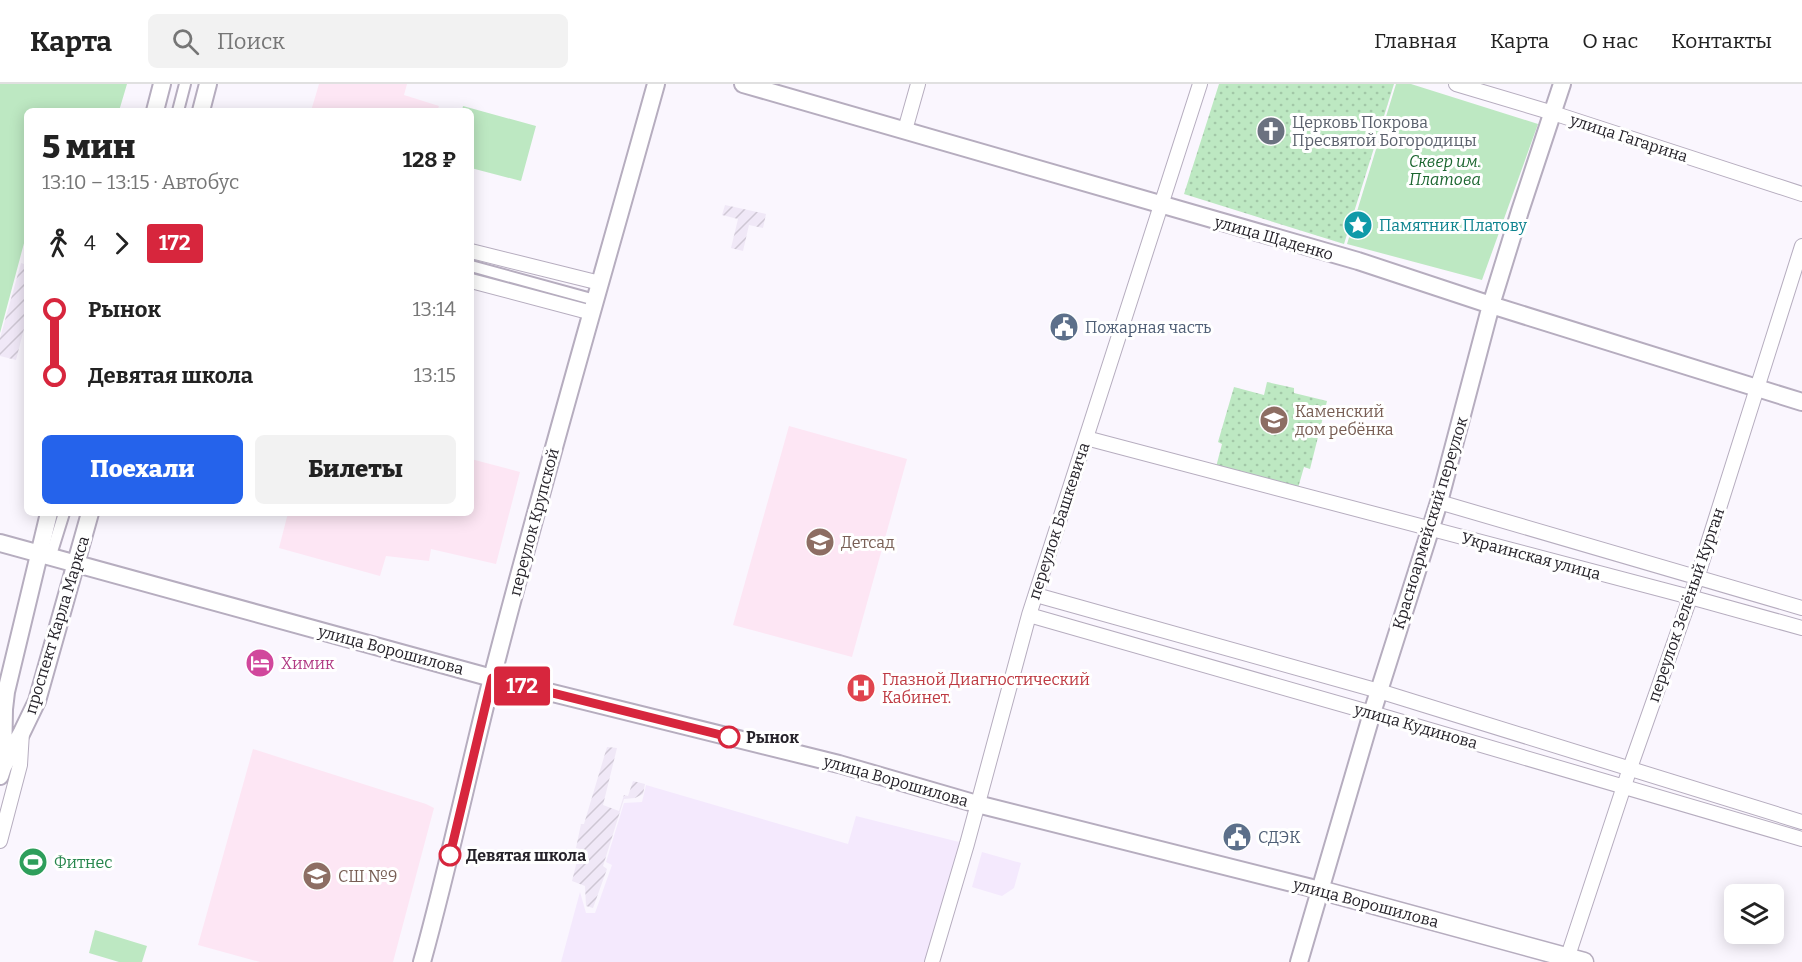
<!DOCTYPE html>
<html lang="ru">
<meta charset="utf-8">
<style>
body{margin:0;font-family:Bitter,serif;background:#f2f2f2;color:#222;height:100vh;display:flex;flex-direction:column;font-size:22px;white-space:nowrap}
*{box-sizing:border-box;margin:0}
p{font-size:20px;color:#767676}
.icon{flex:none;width:33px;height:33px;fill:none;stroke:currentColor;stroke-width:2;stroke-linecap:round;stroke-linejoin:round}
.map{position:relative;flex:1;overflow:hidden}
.panel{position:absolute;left:24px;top:24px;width:450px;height:408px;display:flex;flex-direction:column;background:#fff;border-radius:9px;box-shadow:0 3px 15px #0003}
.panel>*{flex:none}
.badge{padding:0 12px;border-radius:4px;font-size:21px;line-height:39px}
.controls{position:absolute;left:1724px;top:800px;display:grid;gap:12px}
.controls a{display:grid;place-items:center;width:60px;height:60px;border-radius:9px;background:#fff;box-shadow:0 3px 15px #0003;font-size:30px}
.map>.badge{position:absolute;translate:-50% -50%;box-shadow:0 0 0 3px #fff}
.legs{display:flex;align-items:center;gap:9px;height:66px;padding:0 18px;font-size:20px}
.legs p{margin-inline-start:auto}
.head{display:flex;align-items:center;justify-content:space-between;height:102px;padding:0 18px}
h1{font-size:33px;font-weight:800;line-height:45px}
.primary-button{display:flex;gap:12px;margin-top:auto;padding:12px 18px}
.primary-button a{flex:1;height:69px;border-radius:9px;background:#2563eb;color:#fff;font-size:24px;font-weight:800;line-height:69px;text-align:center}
.primary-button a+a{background:#f2f2f2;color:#222}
ul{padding:0 18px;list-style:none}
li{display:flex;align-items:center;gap:21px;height:66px;font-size:22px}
li i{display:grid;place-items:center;width:9px;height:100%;margin:0 8px;background:currentColor}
li i::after{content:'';width:15px;height:15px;margin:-8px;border:4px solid;border-radius:50%;background:#fff}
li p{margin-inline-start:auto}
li:first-child i{background:linear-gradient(#0000 50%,currentColor 0)}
li:last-child i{background:linear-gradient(currentColor 50%,#0000 0)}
header{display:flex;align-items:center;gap:36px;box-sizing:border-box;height:84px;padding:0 30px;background:#fff;border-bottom:2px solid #e0e0e0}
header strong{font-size:28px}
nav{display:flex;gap:33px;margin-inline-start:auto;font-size:21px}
.search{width:420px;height:54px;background:#f2f2f2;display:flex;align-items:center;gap:15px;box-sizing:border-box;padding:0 21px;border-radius:9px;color:#767676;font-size:22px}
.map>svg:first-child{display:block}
</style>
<header>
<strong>Карта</strong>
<div class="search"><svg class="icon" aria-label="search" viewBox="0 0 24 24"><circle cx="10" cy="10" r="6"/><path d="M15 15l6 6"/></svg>Поиск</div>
<nav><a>Главная</a><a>Карта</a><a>О нас</a><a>Контакты</a></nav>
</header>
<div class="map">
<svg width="1802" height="878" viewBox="0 0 1802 878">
<defs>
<pattern id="industrial-furrows" width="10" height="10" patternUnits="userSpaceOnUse" patternTransform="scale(1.5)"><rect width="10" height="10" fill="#f0e8f7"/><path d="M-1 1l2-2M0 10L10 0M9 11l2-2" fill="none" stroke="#cec7d4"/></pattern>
<pattern id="grass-dots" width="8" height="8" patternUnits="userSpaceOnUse" patternTransform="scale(1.5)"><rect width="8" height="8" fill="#bde8c2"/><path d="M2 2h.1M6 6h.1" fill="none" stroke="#a2c7a7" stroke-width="1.8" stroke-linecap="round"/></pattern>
</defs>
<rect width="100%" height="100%" fill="#faf6fe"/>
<path fill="#f4e9fd" d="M646 701 848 760 856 732 967 760 932 878H561L580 808 586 829H595L612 781 606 778 624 719 642 718Z
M982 768 1021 779 1014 804 1002 812 972 803Z"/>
<path fill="url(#industrial-furrows)" d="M725 121 766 130 763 144 749 141 743 167 731 164 738 135 722 131Z
M21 179 27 181V233L16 276 0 272V254Z
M607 663 617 664 603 721 619 727 624 711 628 712 633 697 645 700 643 710 635 714 624 715 603 782 607 785 593 824 586 822 585 802 572 797 580 765 576 764 581 740H584Z"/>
<path fill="#fde6f4" d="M319 0H407L404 11 439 22 437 27H311Z
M789 342 907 375 852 573 733 541Z
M471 375 520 388 496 480 431 465 429 477 386 472 380 492 279 464 288 429H471Z
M253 665 426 720 434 724 393 878H260L198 861Z"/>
<path fill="url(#grass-dots)" d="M1219 0H1394L1344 160 1184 110Z
M1267 298 1294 304V309L1327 317 1310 385 1304 383 1298 404 1216 383 1222 360 1218 358 1234 303 1264 311Z"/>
<path fill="#bde8c2" d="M0 0H127L119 27H27V148L0 249Z
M1396 0H1411L1538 40 1482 196 1347 160Z
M463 22 536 42 521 97 471 84V27H462Z
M95 846 147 862 142 878H119L89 869Z"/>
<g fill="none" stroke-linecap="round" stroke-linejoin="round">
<g stroke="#b6adbf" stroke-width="14">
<path id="pedestrian" d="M178 27 185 0
M471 182 595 216
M50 474 64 429"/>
</g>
<g stroke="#b6adbf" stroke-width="16">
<path id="minor" d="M1456 0 1553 29 1802 110
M905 46 918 0
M471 167 600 199
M471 197 592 229
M1086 354 1690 513 1802 544
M1439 418 1802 524
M1036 511 1379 607 1802 738
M1029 531 1372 629 1802 755
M0 757 20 681 22 648
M932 878 967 760 1029 531 1200 0
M1566 878 1630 684 1697 494 1802 162"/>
</g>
<g stroke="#b6adbf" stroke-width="20">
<path id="tertiary" d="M743 0 1358 177 1491 221 1802 318
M155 27 162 0
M201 27 208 0
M0 459 492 594 839 680 977 720 1320 806
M3 679 4 625 6 608 49 429
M0 692 3 683 22 648 37 617 90 429
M422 878C448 784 468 689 492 594 543 395 601 198 656 0
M1299 878 1372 629 1439 418 1491 221 1520 127 1562 0"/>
</g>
<g stroke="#b6adbf" stroke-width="21">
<path id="secondary" d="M1320 806 1584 878"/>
</g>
<use href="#pedestrian" stroke="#fff" stroke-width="10"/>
<use href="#minor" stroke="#fff" stroke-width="14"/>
<use href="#tertiary" stroke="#fff" stroke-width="16"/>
<use href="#secondary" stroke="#fff" stroke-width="18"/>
</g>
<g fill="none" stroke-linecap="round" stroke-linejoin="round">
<g stroke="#fff" stroke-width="14">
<path id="line-1" d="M450 771 492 594 729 653"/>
</g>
<use href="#line-1" stroke="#d7263d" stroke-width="9"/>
</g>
<defs>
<g id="church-disc" transform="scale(1.5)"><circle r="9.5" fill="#6b7280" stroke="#fff"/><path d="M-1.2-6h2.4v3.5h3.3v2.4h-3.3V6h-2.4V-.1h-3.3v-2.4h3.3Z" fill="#fff"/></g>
<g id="sight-disc" transform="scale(1.5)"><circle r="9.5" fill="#0f9aa8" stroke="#fff"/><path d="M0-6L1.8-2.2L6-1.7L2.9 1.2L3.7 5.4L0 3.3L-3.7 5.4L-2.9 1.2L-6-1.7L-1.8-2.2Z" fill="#fff"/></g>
<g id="civic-disc" transform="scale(1.5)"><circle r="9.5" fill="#5c6f8a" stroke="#fff"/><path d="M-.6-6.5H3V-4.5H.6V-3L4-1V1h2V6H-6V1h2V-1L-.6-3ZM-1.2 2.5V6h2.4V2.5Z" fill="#fff"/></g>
<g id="school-disc" transform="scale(1.5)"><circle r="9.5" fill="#8d6e63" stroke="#fff"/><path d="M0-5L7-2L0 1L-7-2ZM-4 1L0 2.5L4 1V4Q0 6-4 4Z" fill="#fff"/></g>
<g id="hotel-disc" transform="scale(1.5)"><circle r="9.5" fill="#d1479c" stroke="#fff"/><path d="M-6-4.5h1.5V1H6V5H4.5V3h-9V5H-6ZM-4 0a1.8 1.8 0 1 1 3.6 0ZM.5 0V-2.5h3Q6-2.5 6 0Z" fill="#fff"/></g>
<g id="hospital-disc" transform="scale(1.5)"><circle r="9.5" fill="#e0444e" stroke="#fff"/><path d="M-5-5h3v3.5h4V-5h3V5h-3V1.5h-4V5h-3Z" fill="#fff"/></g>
<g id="stadium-disc" transform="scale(1.5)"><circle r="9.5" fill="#2e9e5b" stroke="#fff"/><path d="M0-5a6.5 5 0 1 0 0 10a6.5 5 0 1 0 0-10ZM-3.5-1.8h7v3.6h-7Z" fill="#fff"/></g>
</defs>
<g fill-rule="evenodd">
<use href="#church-disc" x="1271" y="47"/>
<use href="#sight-disc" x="1358" y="141"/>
<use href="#civic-disc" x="1064" y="243"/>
<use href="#school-disc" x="1274" y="336"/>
<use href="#school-disc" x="820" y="458"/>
<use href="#hotel-disc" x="260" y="579"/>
<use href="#hospital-disc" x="861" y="604"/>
<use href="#civic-disc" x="1237" y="753"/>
<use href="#stadium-disc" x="33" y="778"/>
<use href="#school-disc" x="317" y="792"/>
</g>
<g fill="#fff" stroke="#d7263d" stroke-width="3">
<circle cx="729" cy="653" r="10"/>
<circle cx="450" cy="771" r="10"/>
</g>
<g text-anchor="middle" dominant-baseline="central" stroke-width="6" stroke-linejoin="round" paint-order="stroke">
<g font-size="16" fill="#5b616d" stroke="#fff" text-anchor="start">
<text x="1292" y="38">Церковь Покрова<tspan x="1292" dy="18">Пресвятой Богородицы</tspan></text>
</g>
<g font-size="16" fill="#26232a" stroke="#fff">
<text transform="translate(1629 54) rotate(18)">улица Гагарина</text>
<text transform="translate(1274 154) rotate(16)">улица Щаденко</text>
<text transform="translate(1059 437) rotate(-72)">переулок Башкевича</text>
<text transform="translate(534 438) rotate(-75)">переулок Крупской</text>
<text transform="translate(1430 439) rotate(-73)">Красноармейский переулок</text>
<text transform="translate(1531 472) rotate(15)">Украинская улица</text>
<text transform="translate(1686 521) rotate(-71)">переулок Зелёный Курган</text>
<text transform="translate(57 541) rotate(-73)">проспект Карла Маркса</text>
<text transform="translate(391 566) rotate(15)">улица Ворошилова</text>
<text transform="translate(1416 642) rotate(16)">улица Кудинова</text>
<text transform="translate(896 697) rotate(16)">улица Ворошилова</text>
<text transform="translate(1366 819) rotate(15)">улица Ворошилова</text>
</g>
<g font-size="16" font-style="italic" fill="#1b662f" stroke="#fff">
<text x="1445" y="77">Сквер им.<tspan x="1445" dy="18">Платова</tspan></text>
</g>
<g font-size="16" fill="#0d838f" stroke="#fff" text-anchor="start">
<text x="1379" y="141">Памятник Платову</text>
</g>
<g font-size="16" fill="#4e5e75" stroke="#fff" text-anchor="start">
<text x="1085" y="243">Пожарная часть</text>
<text x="1258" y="753">СДЭК</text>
</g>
<g font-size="16" fill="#785e54" stroke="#fff" text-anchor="start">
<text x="1295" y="327">Каменский<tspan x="1295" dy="18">дом ребёнка</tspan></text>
<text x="841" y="458">Детсад</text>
<text x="338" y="792">СШ №9</text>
</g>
<g font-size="16" fill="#b23c85" stroke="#fff" text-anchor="start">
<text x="281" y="579">Химик</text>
</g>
<g font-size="16" fill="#be3a42" stroke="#fff" text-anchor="start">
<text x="882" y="595">Глазной Диагностический<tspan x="882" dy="18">Кабинет.</tspan></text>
</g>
<g font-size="16" font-weight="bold" fill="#26232a" stroke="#fff" text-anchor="start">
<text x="746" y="653">Рынок</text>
<text x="466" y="771">Девятая школа</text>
</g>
<g font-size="16" fill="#27864d" stroke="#fff" text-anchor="start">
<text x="54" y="778">Фитнес</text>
</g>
</g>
</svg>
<div class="controls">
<a><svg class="icon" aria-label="layers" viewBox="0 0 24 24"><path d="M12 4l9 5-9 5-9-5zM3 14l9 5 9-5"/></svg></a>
</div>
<b class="badge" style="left:522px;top:602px;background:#d7263d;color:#fff">172</b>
<section class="panel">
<div class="head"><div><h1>5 мин</h1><p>13:10 – 13:15 · Автобус</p></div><b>128 ₽</b></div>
<div class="legs"><svg class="icon" aria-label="walk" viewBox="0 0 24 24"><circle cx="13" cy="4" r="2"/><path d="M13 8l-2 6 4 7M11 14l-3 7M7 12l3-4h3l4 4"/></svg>4<svg class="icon" aria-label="forward" viewBox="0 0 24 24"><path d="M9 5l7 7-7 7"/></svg><b class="badge" style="background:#d7263d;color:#fff">172</b></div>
<ul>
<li><i style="color:#d7263d"></i><b>Рынок</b><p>13:14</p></li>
<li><i style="color:#d7263d"></i><b>Девятая школа</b><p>13:15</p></li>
</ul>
<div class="primary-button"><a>Поехали</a><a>Билеты</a></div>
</section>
</div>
